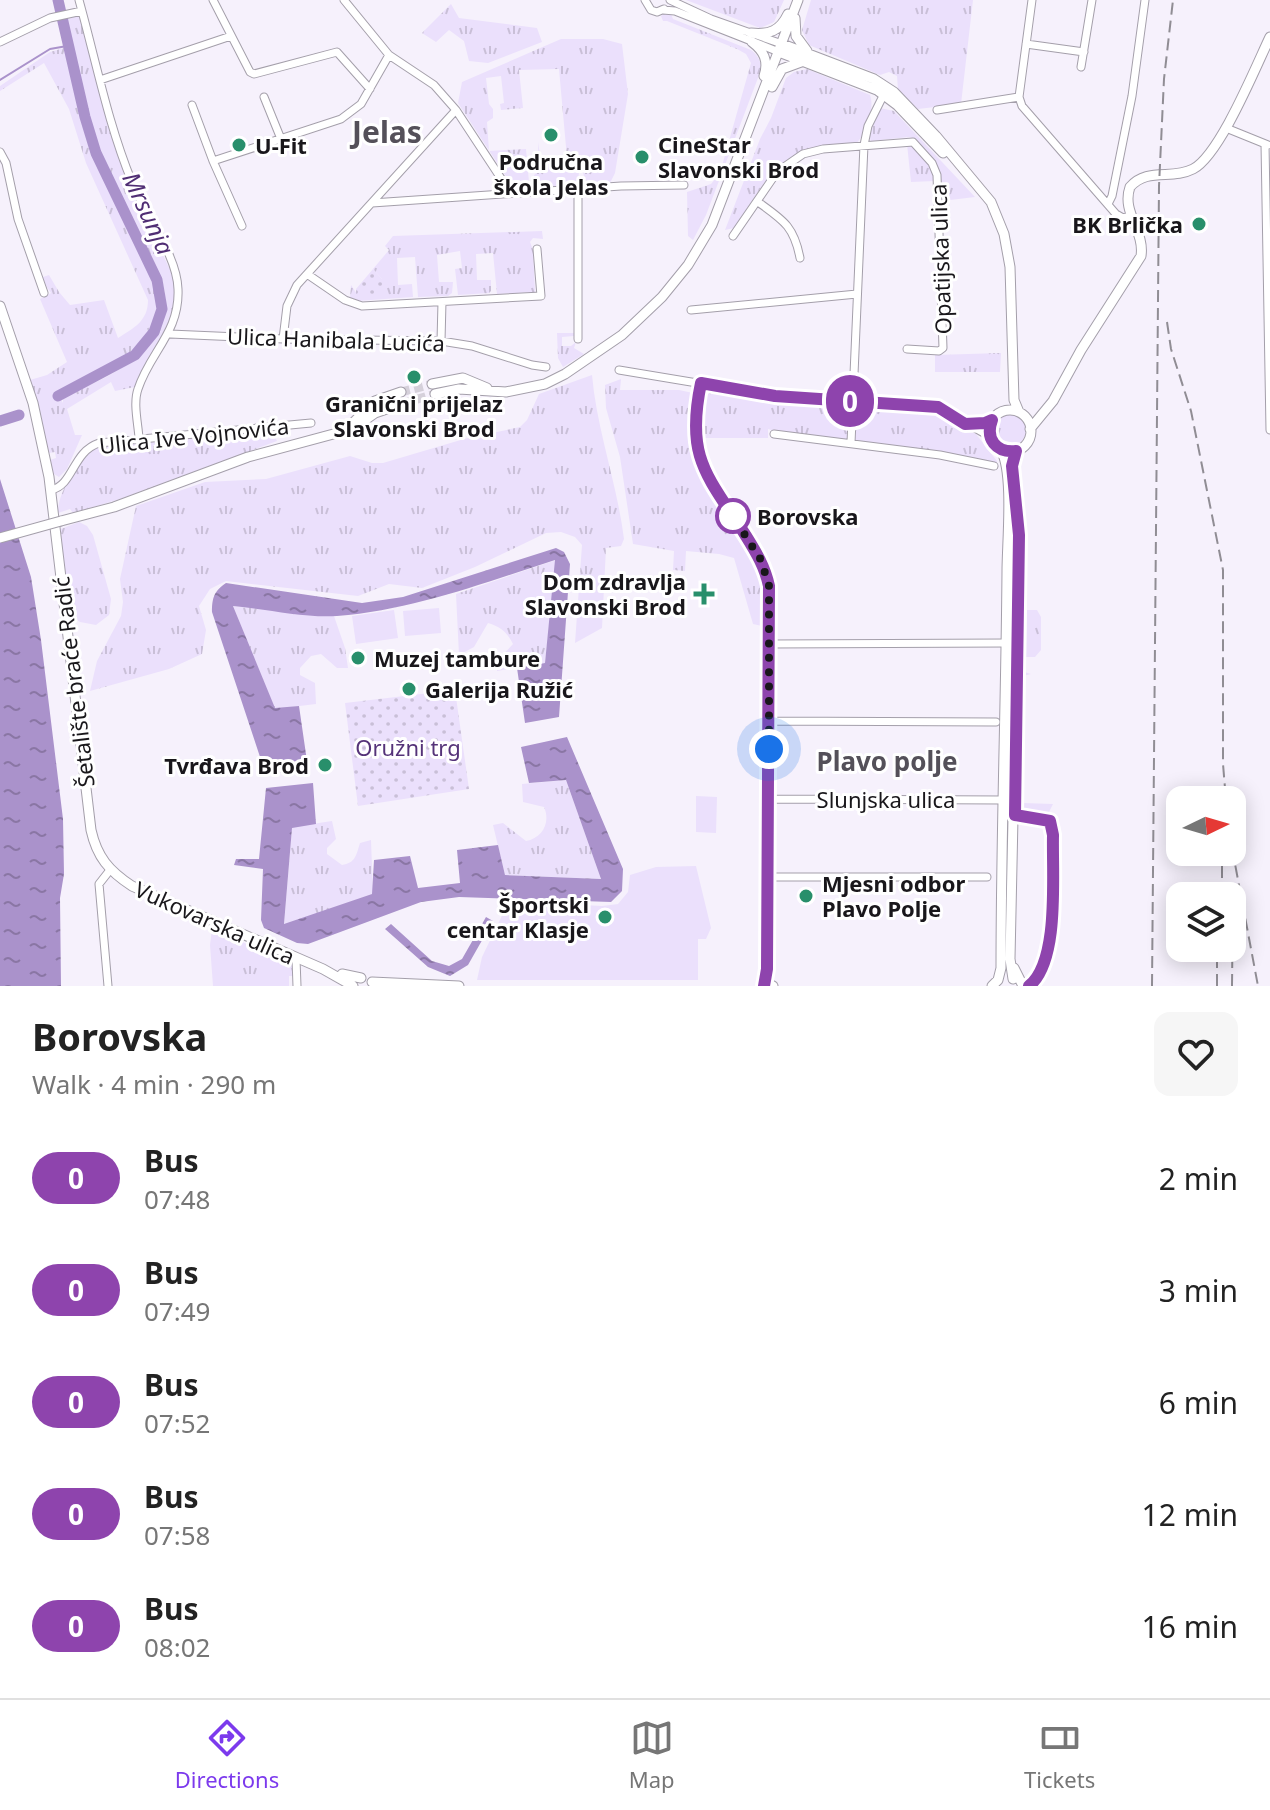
<!DOCTYPE html>
<meta charset="utf-8">
<style>
body{margin:0;font-family:"Noto Sans",sans-serif;background:#f6f6f6;color:#222;height:100vh;display:flex;flex-direction:column;font-size:30px;white-space:nowrap}
*{box-sizing:border-box;margin:0}
p{font-size:26px;color:#767676}
.icon{flex:none;width:44px;height:44px;fill:none;stroke:currentColor;stroke-width:2;stroke-linecap:round;stroke-linejoin:round}
.map{position:relative;height:986px;overflow:hidden}
.side{display:flex;flex-direction:column;background:#fff;flex:1}
.side>*{flex:none}
.badge{padding:0 16px;border-radius:26px;font-size:28px;line-height:52px}
.needle{width:52px;rotate:85deg}
.controls{position:absolute;left:1166px;top:786px;display:grid;gap:16px}
.controls a{display:grid;place-items:center;width:80px;height:80px;border-radius:16px;background:#fff;box-shadow:0 4px 20px #0003;font-size:40px}
.you{position:absolute;width:40px;height:40px;margin:-20px;border:6px solid #fff;border-radius:50%;background:#1a73e8;box-shadow:0 0 0 12px #1a73e833}
.map>.badge{position:absolute;translate:-50% -50%;box-shadow:0 0 0 4px #fff}
.round{display:grid;place-items:center;flex:none;width:84px;height:84px;border-radius:16px;background:#f6f6f6}
.head{display:flex;align-items:center;justify-content:space-between;height:136px;padding:0 32px}
h1{font-size:38px;font-weight:700;line-height:60px}
ul{padding:0;list-style:none}
li{display:flex;align-items:center;gap:24px;height:112px;padding:0 32px}
li div{flex:1}
li b{display:block;font-size:30px}
li em{font-style:normal}
li .badge{min-width:88px;font-weight:700;text-align:center}
.tabs{display:flex;justify-content:space-around;align-items:center;height:112px;border-top:2px solid #e0e0e0;background:#fff;font-size:22px;color:#767676}
.tabs a{display:grid;justify-items:center;gap:4px}
.tabs .on{color:#7c3aed}
.map>svg:first-child{display:block}
</style>
<div class="map">
<svg width="1270" height="986" viewBox="0 0 1270 986">
<defs>
<pattern id="grass-tufts" width="24" height="20" patternUnits="userSpaceOnUse" patternTransform="scale(2)"><rect width="24" height="20" fill="#ebe0fc"/><path d="M3 7l-1-3M5 7V3M7 7l1-3M15 17l-1-3M17 17v-4M19 17l1-3" fill="none" stroke="#c9bfd7"/></pattern>
<pattern id="park-dots" width="8" height="8" patternUnits="userSpaceOnUse" patternTransform="scale(2)"><rect width="8" height="8" fill="#ebe0fc"/><path d="M2 2h.1M6 6h.1" fill="none" stroke="#c9bfd7" stroke-width="1.8" stroke-linecap="round"/></pattern>
<pattern id="water-ripples" width="26" height="14" patternUnits="userSpaceOnUse" patternTransform="scale(2)"><rect width="26" height="14" fill="#aa92cb"/><path d="M2 4q2-2 4 0t4 0M15 11q2-2 4 0t4 0" fill="none" stroke="#8a76a4"/></pattern>
</defs>
<rect width="100%" height="100%" fill="#f6f1fc"/>
<path fill="url(#grass-tufts)" d="M686 0H784L774 22 760 28Z
M811 0H973L961 104 918 109 898 90 897 76 889 72 880 75 809 45 802 30Z
M451 4 459 18 537 28 542 42 488 63 469 61 464 41 449 30 436 42 422 33Z
M666 13 671 14 673 19 751 50C758 55 761 61 761 70L706 215 693 240 688 236 687 192 711 184 720 173 751 63 746 54 737 49 667 21H663L661 16Z
M76 15 81 19 137 198 176 283 173 317 135 387 115 391 111 382 67 409 75 435H82L67 469 59 477 54 474 50 460 56 458 55 452 49 453 30 380 47 375 67 362 40 299 51 293 40 278 49 275 59 292 70 305 104 300 118 338C134 328 148 321 148 300L86 163 69 109 44 63 0 91V86L50 52 64 48 87 138 99 170 150 275 158 303 153 325 140 345 112 364 57 392 63 403V399C97 380 143 365 160 328 167 314 167 296 162 281 145 237 118 197 101 154 84 110 76 63 65 18Z
M561 39H603L622 44 628 94 615 173 609 185H586L583 172H579L578 181 572 186H536L534 175 539 171 538 142 541 161 567 158 559 69 519 70 523 108 501 110 500 104 504 103 501 76 486 78 489 104 493 109V118L487 122 489 151 526 149 529 182 509 181 458 103 462 82Z
M807 69 870 95C875 109 867 132 856 144 780 144 773 170 734 228L725 230 760 139 771 118 786 78 794 72Z
M880 108 894 111 975 197 942 201 937 166 916 139 909 137 871 141 869 136Z
M907 144C922 151 931 166 935 181L911 182Z
M542 231 543 239 533 238 530 242 533 250 535 292 497 294 493 253 476 254 477 280H491V291L489 293 458 295 455 269 462 268 460 251 437 255 439 282H453L452 293 448 296 418 297 415 257 397 258 398 285 412 284 413 297 357 301 350 298 351 285 357 294 382 279 373 269 389 250 385 246 393 236Z
M557 333H575L574 336 562 337V346H571L576 342 574 348 584 354 563 367 558 358Z
M1001 353 1000 372H935V355Z
M592 375C597 431 617 483 624 539L621 546 606 548 602 628 575 643 582 545 575 537 561 532 546 533 475 567 422 588 389 584 358 596 226 581 210 589 199 606 206 630 202 654 169 669 90 691 97 661 121 616 123 602 120 579 136 506 205 482 266 479 350 456 372 463H383L464 439 520 427 527 420 539 394Z
M621 379 620 390H679L693 393 690 423 695 462 734 534 753 557 763 579 762 626 753 624 734 558 719 554 686 551 685 571 673 570 674 551 633 544 620 457 606 408 605 385Z
M708 390 794 400 933 410 976 434 997 461V464L913 448 782 433 768 429V438H701L705 394Z
M994 430a16 16 0 1 1 32 0a16 16 0 1 1-32 0Z
M266 430 274 434 277 441 120 499 73 513 70 509 58 513C57 492 81 456 99 446Z
M79 522 87 526 93 535 111 599 109 615 96 625 80 622 69 614 58 530Z
M556 560 545 663 497 671V661L513 644C507 632 501 627 488 623L474 647 459 655 456 594Z
M233 606 334 616 345 648 348 668H337L321 654 311 656 300 668V675L315 683 316 704 275 709Z
M1027 610H1037L1041 617V650L1035 657H1026Z
M1021 671 1031 674 1023 676V803L1053 804 1046 818 1018 806Z
M566 780 601 879 505 875 493 825 503 823 526 841C542 838 551 823 544 807L523 802 522 784Z
M332 821 336 839 327 848V854L342 865C355 863 356 856 360 843L371 840 373 894 284 925 292 827Z
M212 929 293 964V976H289V986H213L210 945Z"/>
<path fill="url(#park-dots)" d="M373 269 382 279 383 294H356V289Z
M455 690 469 789 358 806 345 703Z"/>
<path fill="#ebe0fc" d="M439 608 441 633 405 636 403 611Z
M394 610 398 638 356 644 352 616Z
M696 796 717 797 716 833 696 832Z
M696 866 711 928 706 939H698V980H477L482 957 509 901 602 906 618 904 628 892 630 875 656 867Z"/>
<path fill="url(#water-ripples)" d="M0 479 31 577 41 640 63 819 64 874 60 898 61 986H0Z
M556 548 564 552 570 564 559 717 525 723 517 668 545 663 555 560C483 583 413 610 337 616 303 618 267 609 233 606L275 708 299 706 308 768 266 775 212 612C212 598 214 591 226 583L362 603 403 597Z
M567 737 623 869 622 891 611 902 459 897 421 902 308 944 297 943 264 928 261 920 263 869 234 865 236 859H259L266 788 313 783 316 824 292 828 284 924 372 894 374 860 410 856 418 888 460 883 457 850 498 845 505 875 601 879 566 780 529 783 521 747Z
M486 917 493 921 468 965 450 976 428 967 385 929 391 924 432 961 449 966 462 959Z"/>
<g fill="none" stroke-linecap="round" stroke-linejoin="round">
<path stroke="#aa92cb" stroke-width="2" d="M0 80 50 49 67 46"/>
<path stroke="#aa92cb" stroke-width="11" d="M58 0 85 117 96 153 157 280 162 309 154 332 135 355 58 396
M0 421 19 415"/>
<path stroke="#d5d0da" stroke-width="9" stroke-dasharray="9 4.5" stroke-linecap="butt" d="M401 392 432 384
M404 403 435 394"/>
<g stroke="#a49faa" stroke-width="9">
<path id="minor" d="M79 0C96 61 108 124 132 182 145 214 177 255 178 289 180 332 150 352 138 389 133 403 138 423 139 438
M213 0 250 72 254 74 337 52 370 89
M645 0 651 10 657 12 664 9
M670 0 711 19 782 44
M1032 0 1019 97 1022 106 1116 214 1123 218 1131 216
M663 10 675 11 779 52
M0 42 50 18 82 11
M1026 44 1084 52
M1081 67 1092 0
M100 80 231 36
M264 97 281 139
M192 105 213 161 242 226
M456 110 510 192
M937 110 1019 97
M1226 128 1268 145
M1265 144 1270 430
M0 152 6 163 18 219 44 293
M213 161 341 119 361 104 389 55
M578 189V339
M758 202C783 220 794 226 800 258
M372 203 621 186 684 185
M1108 204 1112 196 1132 96 1145 0
M733 236 777 172 803 154 823 149 913 142 932 163 937 175 943 348 939 351 907 349
M307 274 345 300 362 306 541 296 537 249
M691 310 857 294
M170 334 283 339 441 341 472 346 532 365 546 367
M283 339 287 306 297 285 456 110 434 85 389 55 344 0
M441 341 442 302
M619 370 775 396 938 407 989 436
M701 383C685 458 708 477 746 536 755 552 766 568 769 586L767 969 764 986
M967 424 985 423 992 420
M774 434 940 455 994 466
M851 443 864 145 868 126 885 92
M51 490C74 485 72 452 99 443L311 423
M770 644 1007 643
M769 721 996 722
M769 799 1004 800
M768 877H987
M296 959 297 986
M108 986 99 884 110 870"/>
</g>
<g stroke="#a49faa" stroke-width="11">
<path id="major" d="M795 18 796 36 807 51
M751 33C769 35 780 31 788 14
M752 42C764 51 769 61 764 76
M782 44 874 79 894 92 936 136 991 202 1004 234 1010 267 1014 400 1019 412
M779 52 877 90 897 105 943 153
M772 87 782 69 801 62
M0 306 33 403 49 477 91 830C97 857 109 871 132 886L323 969 353 986
M432 384 463 378 487 388
M435 394 459 389 506 392 545 384 565 374 622 335 662 297 688 265 712 225 798 0
M989 431a21 21 0 1 1 42 0a21 21 0 1 1-42 0Z
M351 425 375 401 401 392
M1030 429 1053 401 1081 350 1141 256C1145 231 1121 212 1130 187 1147 167 1172 180 1193 169 1220 155 1256 66 1270 37
M61 521 114 507 248 457 352 429 375 413 404 403
M1014 968 1023 986
M342 974 361 978
M1013 979 1010 959 1019 535 1012 466 1016 451
M372 982 459 986
M763 986 769 984 773 986
M992 986 998 980 1001 968C1001 836 1006 703 1007 571 1007 543 1014 473 1001 450"/>
</g>
<use href="#minor" stroke="#fff" stroke-width="7"/>
<use href="#major" stroke="#fff" stroke-width="9"/>
<path stroke="#908d94" stroke-width="2" stroke-dasharray="12 6" stroke-linecap="butt" d="M1167 322 1171 349 1191 411 1223 570V764L1226 800
M1232 848 1258 986
M1222 896V852
M1152 986 1159 186 1164 79 1173 0
M1217 986V948
M1232 986 1233 893"/>
<g stroke="#a49faa" stroke-width="11" stroke-linecap="butt">
<path id="major-bridge" d="M0 538 61 521"/>
</g>
<use href="#major-bridge" stroke="#fff" stroke-width="9"/>
</g>
<g fill="none" stroke-linecap="round" stroke-linejoin="round">
<g stroke="#fff" stroke-width="18">
<path id="line" d="M764 986 767 969 769 586C765 567 756 552 746 536 708 476 685 459 701 383L775 396 938 407 965 424 985 423 992 420C985 439 996 453 1016 451L1012 466 1019 535 1015 815 1050 821 1053 835C1052 875 1060 961 1029 986"/>
</g>
<use href="#line" stroke="#8e44ad" stroke-width="12"/>
<path stroke="#19171b" stroke-width="8" stroke-dasharray="0 14.4" d="M733 516 727 507 761 560 769 586V749"/>
</g>
<g fill="#288f6b" stroke="#fff" stroke-width="3">
<circle cx="551" cy="135" r="8"/>
<circle cx="239" cy="145" r="8"/>
<circle cx="642" cy="157" r="8"/>
<circle cx="1199" cy="224" r="8"/>
<circle cx="414" cy="377" r="8"/>
<path d="M700 582h8v8h8v8h-8v8h-8v-8h-8v-8h8z"/>
<circle cx="358" cy="658" r="8"/>
<circle cx="409" cy="689" r="8"/>
<circle cx="325" cy="765" r="8"/>
<circle cx="806" cy="896" r="8"/>
<circle cx="605" cy="917" r="8"/>
</g>
<circle fill="#fff" stroke="#8e44ad" stroke-width="4" cx="733" cy="516" r="16"/>
<g text-anchor="middle" dominant-baseline="central" stroke-width="6" stroke-linejoin="round" paint-order="stroke">
<g font-size="22" font-weight="bold" fill="#19171b" stroke="#fff" text-anchor="start">
<text x="658" y="144">CineStar<tspan x="658" dy="25">Slavonski Brod</tspan></text>
<text x="255" y="145">U-Fit</text>
<text x="551" y="161" text-anchor="middle">Područna<tspan x="551" dy="25">škola Jelas</tspan></text>
<text x="1183" y="224" text-anchor="end">BK Brlička</text>
<text x="414" y="403" text-anchor="middle">Granični prijelaz<tspan x="414" dy="25">Slavonski Brod</tspan></text>
<text x="686" y="581" text-anchor="end">Dom zdravlja<tspan x="686" dy="25">Slavonski Brod</tspan></text>
<text x="374" y="658">Muzej tambure</text>
<text x="425" y="689">Galerija Ružić</text>
<text x="309" y="765" text-anchor="end">Tvrđava Brod</text>
<text x="822" y="883">Mjesni odbor<tspan x="822" dy="25">Plavo Polje</tspan></text>
<text x="589" y="904" text-anchor="end">Športski<tspan x="589" dy="25">centar Klasje</tspan></text>
</g>
<g font-size="22" fill="#19171b" stroke="#fff">
<text transform="translate(940 259) rotate(-92)">Opatijska ulica</text>
<text transform="translate(336 339) rotate(2)">Ulica Hanibala Lucića</text>
<text transform="translate(194 435) rotate(-6)">Ulica Ive Vojnovića</text>
<text transform="translate(73 682) rotate(-97)">Šetalište braće Radić</text>
<text x="886" y="799">Slunjska ulica</text>
<text transform="translate(215 922) rotate(24)">Vukovarska ulica</text>
</g>
<g font-size="22" font-weight="bold" fill="#19171b" stroke="#fff" text-anchor="start">
<text x="757" y="516">Borovska</text>
</g>
<g font-size="22" fill="#553379" stroke="#fff">
<text x="408" y="747">Oružni trg</text>
</g>
<g font-size="24" font-style="italic" fill="#502e74" stroke="#fff">
<text transform="translate(149 213) rotate(65)">Mrsunja</text>
</g>
<g font-size="26" font-weight="bold" fill="#545059" stroke="#fff">
<text x="887" y="761">Plavo polje</text>
</g>
<g font-size="30" font-weight="bold" fill="#545059" stroke="#fff">
<text x="387" y="131">Jelas</text>
</g>
</g>
</svg>
<div class="controls">
<a><svg class="needle" viewBox="-14 -14 28 28"><path d="M0-13l5 13h-10z" fill="#e53935"/><path d="M0 13l5-13h-10z" fill="#767676"/></svg></a>
<a><svg class="icon" aria-label="layers" viewBox="0 0 24 24"><path d="M12 4l9 5-9 5-9-5zM3 14l9 5 9-5"/></svg></a>
</div>
<div class="you" style="left:769px;top:749px"></div>
<b class="badge" style="left:850px;top:401px;background:#8e44ad;color:#fff">0</b>
</div>
<section class="side">
<div class="head"><div><h1>Borovska</h1><p>Walk · 4 min · 290 m</p></div><a class="round"><svg class="icon" aria-label="heart" viewBox="0 0 24 24"><path d="M12 20l-8-8c-3-5 5-10 8-4 3-6 11-1 8 4z"/></svg></a></div>
<ul>
<li><span class="badge" style="background:#8e44ad;color:#fff">0</span><div><b>Bus</b><p>07:48</p></div><em>2 min</em></li>
<li><span class="badge" style="background:#8e44ad;color:#fff">0</span><div><b>Bus</b><p>07:49</p></div><em>3 min</em></li>
<li><span class="badge" style="background:#8e44ad;color:#fff">0</span><div><b>Bus</b><p>07:52</p></div><em>6 min</em></li>
<li><span class="badge" style="background:#8e44ad;color:#fff">0</span><div><b>Bus</b><p>07:58</p></div><em>12 min</em></li>
<li><span class="badge" style="background:#8e44ad;color:#fff">0</span><div><b>Bus</b><p>08:02</p></div><em>16 min</em></li>
</ul>
</section>
<nav class="tabs">
<a class="on"><svg class="icon" aria-label="directions" viewBox="0 0 24 24"><path d="M12 3l9 9-9 9-9-9zM9 14v-3h6M13 9l2 2-2 2"/></svg>Directions</a>
<a><svg class="icon" aria-label="map" viewBox="0 0 24 24"><path d="M3 6l6-2 6 2 6-2v14l-6 2-6-2-6 2zM9 4v14M15 6v14"/></svg>Map</a>
<a><svg class="icon" aria-label="tickets" viewBox="0 0 24 24"><path d="M3 7h18v10H3zM15 7v10"/></svg>Tickets</a>
</nav>
